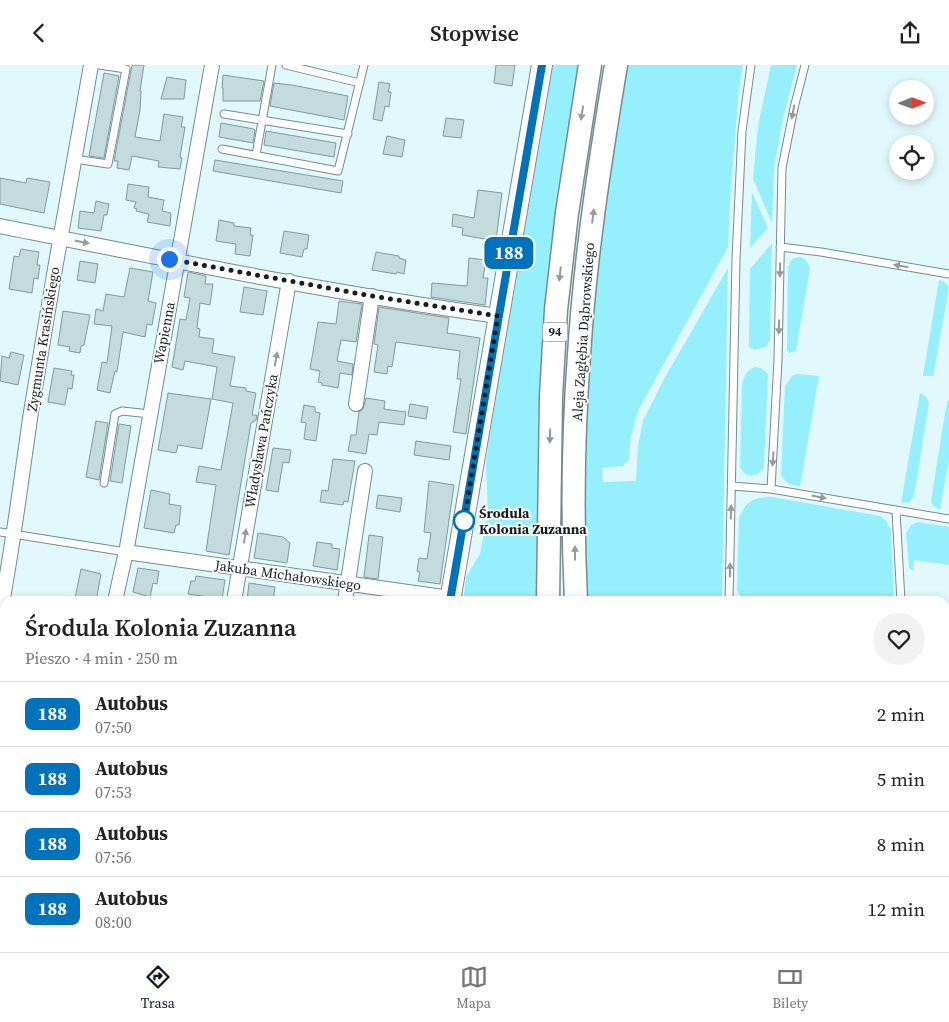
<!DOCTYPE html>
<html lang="pl">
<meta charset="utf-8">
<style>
body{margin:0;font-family:"Source Serif 4",serif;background:#f2f2f2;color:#222;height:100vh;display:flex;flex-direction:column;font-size:19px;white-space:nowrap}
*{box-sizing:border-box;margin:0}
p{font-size:16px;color:#767676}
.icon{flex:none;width:28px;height:28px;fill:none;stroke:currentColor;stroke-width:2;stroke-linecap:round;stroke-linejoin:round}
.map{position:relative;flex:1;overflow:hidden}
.sheet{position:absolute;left:0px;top:531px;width:950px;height:356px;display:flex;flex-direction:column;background:#fff;border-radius:15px 15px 0 0;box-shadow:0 2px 8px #0003}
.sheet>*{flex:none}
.badge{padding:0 10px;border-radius:8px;font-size:18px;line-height:32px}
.needle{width:32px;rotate:89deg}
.tools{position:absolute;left:889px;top:15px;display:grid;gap:10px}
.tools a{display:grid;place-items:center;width:45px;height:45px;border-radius:50%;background:#fff;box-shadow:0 2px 8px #0003;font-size:25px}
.you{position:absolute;width:25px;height:25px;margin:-12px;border:4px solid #fff;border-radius:50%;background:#1a73e8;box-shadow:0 0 0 8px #1a73e833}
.map>.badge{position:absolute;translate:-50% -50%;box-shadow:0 0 0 2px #fff}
.round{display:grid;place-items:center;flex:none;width:52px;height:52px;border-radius:26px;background:#f2f2f2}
.head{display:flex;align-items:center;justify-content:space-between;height:85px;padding:0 25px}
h1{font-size:24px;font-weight:600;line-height:38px}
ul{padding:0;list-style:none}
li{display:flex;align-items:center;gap:15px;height:65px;padding:0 25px;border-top:1px solid #e0e0e0}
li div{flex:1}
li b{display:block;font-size:19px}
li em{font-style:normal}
li .badge{min-width:55px;font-weight:700;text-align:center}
header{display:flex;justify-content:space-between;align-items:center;height:65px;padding:0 25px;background:#fff;font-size:22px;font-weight:600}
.tab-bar{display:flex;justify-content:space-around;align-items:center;height:70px;border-top:1px solid #e0e0e0;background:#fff;font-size:14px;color:#767676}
.tab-bar a{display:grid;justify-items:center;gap:2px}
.tab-bar .active{color:#111827}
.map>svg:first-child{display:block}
</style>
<header><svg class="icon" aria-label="back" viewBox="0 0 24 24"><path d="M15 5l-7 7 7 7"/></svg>Stopwise<svg class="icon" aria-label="share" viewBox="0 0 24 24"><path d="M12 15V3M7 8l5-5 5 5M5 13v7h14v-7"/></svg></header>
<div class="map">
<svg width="949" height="887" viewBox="0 0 949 887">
<rect width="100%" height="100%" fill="#e1f9fd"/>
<path fill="#96effd" d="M553 0H580L564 100 538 347 543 536H463L466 512 480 489 488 448 486 398 490 368Z
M625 0H743L739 24 730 136 728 182 638 346 631 372 629 394 623 401 602 403 603 417 636 416 638 380 643 356 664 314 728 203 722 536H584L583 451 590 253Z
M771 0H797L783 53 774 104 772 158 753 114 758 61Z
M752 127 768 163 750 183Z
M772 178 770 275 766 282 755 285 749 282 750 204Z
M799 192C806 193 808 197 810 204L796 286 789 288 787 285 788 202 792 194Z
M939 215 945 217 949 223 934 307 933 311H923Z
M755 302 761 303 768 309 764 402C757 413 746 414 740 402L742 321C744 311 745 306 755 302Z
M797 309 819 311 800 422 787 418 781 410 785 321 792 311Z
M920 328 927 333 929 338 914 432 909 437 901 438Z
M949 335V395L940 445 933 441 931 435 947 337Z
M772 432 880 451 886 456 891 465 894 536H745L742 535 737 525 739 453C746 436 754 432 772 432Z
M918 457 949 462V500L914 495 913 506 909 503 906 468 911 460Z
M945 811 949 812V887H945L949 871 947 864H945Z
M0 844 5 845V882H218L244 887H0Z"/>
<path fill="#c4dbde" stroke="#83999c" d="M132 0H144L140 26H141L140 45 135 72 160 76 164 49 183 52 181 62H185L180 92 182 93 180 104 158 102 159 96 132 91 129 105 117 103 118 96H114Z
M496 0H515L512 21 494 18Z
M104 8 119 11 104 93 89 91Z
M223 10 264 16 260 36H223V23H222Z
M167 12 186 15 184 34H161Z
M379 17 390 19 388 27H391L389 42 385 41 382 56 373 54Z
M274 18 292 20 348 31 344 55 270 41Z
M446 53 464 55 461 73 443 71Z
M221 58 254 64 255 65 253 78 219 72Z
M266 66 336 78 334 92 264 80Z
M387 71 405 75 402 92 383 89Z
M215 95 343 116 341 128 213 106Z
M0 113 26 118 27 113 50 117 44 148 0 139Z
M128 119 149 122 148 132 164 135 162 146 171 148 170 161 147 157 149 149 136 146 137 144 134 143 136 137 126 135Z
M478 125 502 128 496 176 462 170 463 163 452 161 453 149 474 153Z
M96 136 109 139 107 150H104L101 166 78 163 80 146 94 148Z
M219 155 234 158V161L251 163 250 170H253L250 191 235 189 236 179 216 176Z
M284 166 309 170 307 184H304L302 192 280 188Z
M21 184 39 187 37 200H40L38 214 34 213 32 228 9 224 14 191 19 192Z
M376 187 399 191V193L406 195 404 209 397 207 396 209 372 205Z
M469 193 486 195 483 213H488L485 240 431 232 432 218 467 221Z
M80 196 98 199 95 218 77 215Z
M130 203 153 207 148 236 156 238 152 260 147 259 145 272 123 267 117 307 115 306 110 328 97 325 102 297 107 298 112 261 94 259 96 244 103 246 106 229 124 232Z
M188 207 206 211 205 219H213L210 240 200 238 197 263 200 264 199 272 214 274 212 288 235 292 230 321 246 323V326L256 328 252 350H257L256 355 251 358 229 490 206 486 216 420 196 417 199 401 221 405 233 338 212 334 217 302 185 296 183 305 172 302 180 254 186 255 190 233 184 232Z
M244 222 267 226 263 250 240 247Z
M339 236 362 239 356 277 341 275 337 296 353 299 352 310 340 308 338 323 322 320V318L318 317 320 306 310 304 318 257 336 259Z
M379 242 449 253 447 268 480 273 466 369 453 367 461 314H457L460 286 396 277 392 302 388 301 387 309 374 307 378 280 374 279Z
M63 246 90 250 84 280 81 281 80 288 69 286 70 282 58 280Z
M11 287 24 290 18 320 0 316 2 291 9 293Z
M54 303 72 306 71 310H74L72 324 68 323 65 340 48 337Z
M168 328 211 334 202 384 178 380 176 388 158 385Z
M366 333 385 336 384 344 406 347 404 360 379 357 377 370 369 369 366 389 348 386 351 370H356L359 347 363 344Z
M410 339 428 342 426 354 408 351Z
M304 340 315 342V347L320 348 316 376 304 374 306 358 301 357Z
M96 356 108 358 99 415 86 412Z
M119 359 131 361 122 418 110 416Z
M416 376 451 381 449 395 414 390Z
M273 383 291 385 289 398 283 397 278 427 266 425Z
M333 394 355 396 348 437 344 436 343 440 320 437 322 425 328 426Z
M429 416 454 420 440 519 418 516 420 507 417 506 419 493 427 494 431 468 424 467Z
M151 425 170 429 169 439 181 441 179 460H176L174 468 144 463Z
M378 430 402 433 400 447 376 443Z
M258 468 283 472 290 478 287 498 254 493Z
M369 470 383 472 378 514 364 512Z
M317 477 332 479V483L340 484 337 505 313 501Z
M138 503 159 506 157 519 153 518 150 532 133 527Z
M81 504 101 509 96 536 75 533Z
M196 511 225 515 222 534 188 529 191 516H195Z
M249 518 275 522 273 536H247Z"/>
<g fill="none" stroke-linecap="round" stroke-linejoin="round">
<g stroke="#768b8f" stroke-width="9">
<path id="lane" d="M286 0 360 18
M224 49 348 69
M222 84 338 106 364 0
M256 90 272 0
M74 94 108 99 126 4 99 0
M780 182 821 187 949 209
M104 418 115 349 122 346 150 349
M732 421 771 424 949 454
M771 424 778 295 782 103 794 43 805 0
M896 446 901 536
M0 467 126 487
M729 536 736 194 742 66 751 0
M945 655 949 656
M732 882V887
M915 882 916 887"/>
</g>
<g stroke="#768b8f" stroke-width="16">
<path id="street" d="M0 161C165 194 331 228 498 251
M356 339 372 231
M126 487 450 533
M115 536 127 482 212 0
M234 536 289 216
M345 536 365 406
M0 549C13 482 21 415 31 347 50 231 70 116 91 0
M0 819 5 820
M347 882 372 887"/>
</g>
<g stroke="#768b8f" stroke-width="22">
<path id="secondary" d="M450 536 542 0
M389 887 390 882"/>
</g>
<g stroke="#768b8f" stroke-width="25">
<path id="primary" d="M548 536 551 332 556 245 567 148 590 0
M576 536C572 454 573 371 579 290 585 193 600 96 616 0
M569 882 570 887
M589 882 590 887
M613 882 614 887
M640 887 642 882"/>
</g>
<use href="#lane" stroke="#fff" stroke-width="7"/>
<use href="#street" stroke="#fff" stroke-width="14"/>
<use href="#secondary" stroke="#fff" stroke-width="20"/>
<use href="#primary" stroke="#fff" stroke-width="22"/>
</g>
<defs><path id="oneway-solid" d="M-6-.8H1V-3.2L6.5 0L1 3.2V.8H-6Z" transform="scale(1.25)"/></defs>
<g fill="#969a9a">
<use href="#oneway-solid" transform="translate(793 47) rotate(101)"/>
<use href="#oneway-solid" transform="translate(582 48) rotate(99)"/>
<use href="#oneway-solid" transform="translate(593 151) rotate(-83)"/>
<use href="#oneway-solid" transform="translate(82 177) rotate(11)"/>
<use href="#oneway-solid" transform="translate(901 201) rotate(-170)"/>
<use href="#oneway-solid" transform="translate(780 205) rotate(91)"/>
<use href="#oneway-solid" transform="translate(560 209) rotate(96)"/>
<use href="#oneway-solid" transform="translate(779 262) rotate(91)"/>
<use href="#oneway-solid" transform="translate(276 294) rotate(-80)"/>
<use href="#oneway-solid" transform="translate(550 371) rotate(91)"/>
<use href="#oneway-solid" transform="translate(773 394) rotate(94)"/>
<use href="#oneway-solid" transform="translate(819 432) rotate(11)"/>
<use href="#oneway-solid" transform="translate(731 447) rotate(-88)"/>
<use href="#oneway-solid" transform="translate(245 471) rotate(-81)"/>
<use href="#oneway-solid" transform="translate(575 488) rotate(-90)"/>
<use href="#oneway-solid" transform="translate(730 505) rotate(-89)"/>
</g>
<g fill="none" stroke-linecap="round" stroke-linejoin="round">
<g stroke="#fff" stroke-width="11">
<path id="line" d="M450 536 542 0"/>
</g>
<use href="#line" stroke="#0072bc" stroke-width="8"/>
<path stroke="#151e1f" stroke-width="5" stroke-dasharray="0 9" d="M169 194 372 231 498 251 464 456"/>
</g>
<circle fill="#fff" stroke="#0072bc" stroke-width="2.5" cx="464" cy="456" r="10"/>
<g text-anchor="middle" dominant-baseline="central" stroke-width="4" stroke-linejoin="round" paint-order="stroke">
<rect fill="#fff" stroke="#5b6262" stroke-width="1" x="542.5" y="257.5" width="25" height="19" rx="4"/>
<g font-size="12" font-weight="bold" fill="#151e1f">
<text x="555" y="267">94</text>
</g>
<g font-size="14" fill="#151e1f" stroke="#fff">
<text transform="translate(583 267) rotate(-86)">Aleja Zagłębia Dąbrowskiego</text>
<text transform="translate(164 268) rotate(-79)">Wapienna</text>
<text transform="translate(43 274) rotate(-81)">Zygmunta Krasińskiego</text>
<text transform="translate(261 376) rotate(-80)">Władysława Pańczyka</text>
<text transform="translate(288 510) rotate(8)">Jakuba Michałowskiego</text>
</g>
<g font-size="14" font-weight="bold" fill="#151e1f" stroke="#fff" text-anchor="start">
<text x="479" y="448">Środula<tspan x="479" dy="16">Kolonia Zuzanna</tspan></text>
</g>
</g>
</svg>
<div class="tools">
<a><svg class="needle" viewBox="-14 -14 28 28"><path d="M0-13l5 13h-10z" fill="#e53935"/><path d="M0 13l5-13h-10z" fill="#767676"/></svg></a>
<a><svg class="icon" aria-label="locate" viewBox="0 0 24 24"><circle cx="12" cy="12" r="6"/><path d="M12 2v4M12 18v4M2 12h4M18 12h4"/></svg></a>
</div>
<div class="you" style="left:169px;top:194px"></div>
<b class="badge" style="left:509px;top:188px;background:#0072bc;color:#fff">188</b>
<section class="sheet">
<div class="head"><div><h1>Środula Kolonia Zuzanna</h1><p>Pieszo · 4 min · 250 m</p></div><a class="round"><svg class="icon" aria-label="heart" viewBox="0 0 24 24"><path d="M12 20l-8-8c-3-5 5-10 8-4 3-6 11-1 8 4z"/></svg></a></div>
<ul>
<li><span class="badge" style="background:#0072bc;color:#fff">188</span><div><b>Autobus</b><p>07:50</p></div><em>2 min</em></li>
<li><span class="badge" style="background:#0072bc;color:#fff">188</span><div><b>Autobus</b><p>07:53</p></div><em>5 min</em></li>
<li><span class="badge" style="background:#0072bc;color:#fff">188</span><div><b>Autobus</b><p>07:56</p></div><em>8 min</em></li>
<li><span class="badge" style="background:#0072bc;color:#fff">188</span><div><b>Autobus</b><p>08:00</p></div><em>12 min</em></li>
</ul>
</section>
</div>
<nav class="tab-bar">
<a class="active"><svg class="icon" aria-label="directions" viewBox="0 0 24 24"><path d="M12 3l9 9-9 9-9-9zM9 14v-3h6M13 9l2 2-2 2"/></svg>Trasa</a>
<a><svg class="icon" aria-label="map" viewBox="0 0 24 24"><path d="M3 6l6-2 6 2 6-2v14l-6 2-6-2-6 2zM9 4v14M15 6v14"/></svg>Mapa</a>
<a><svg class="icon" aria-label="tickets" viewBox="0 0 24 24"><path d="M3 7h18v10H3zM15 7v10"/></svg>Bilety</a>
</nav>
